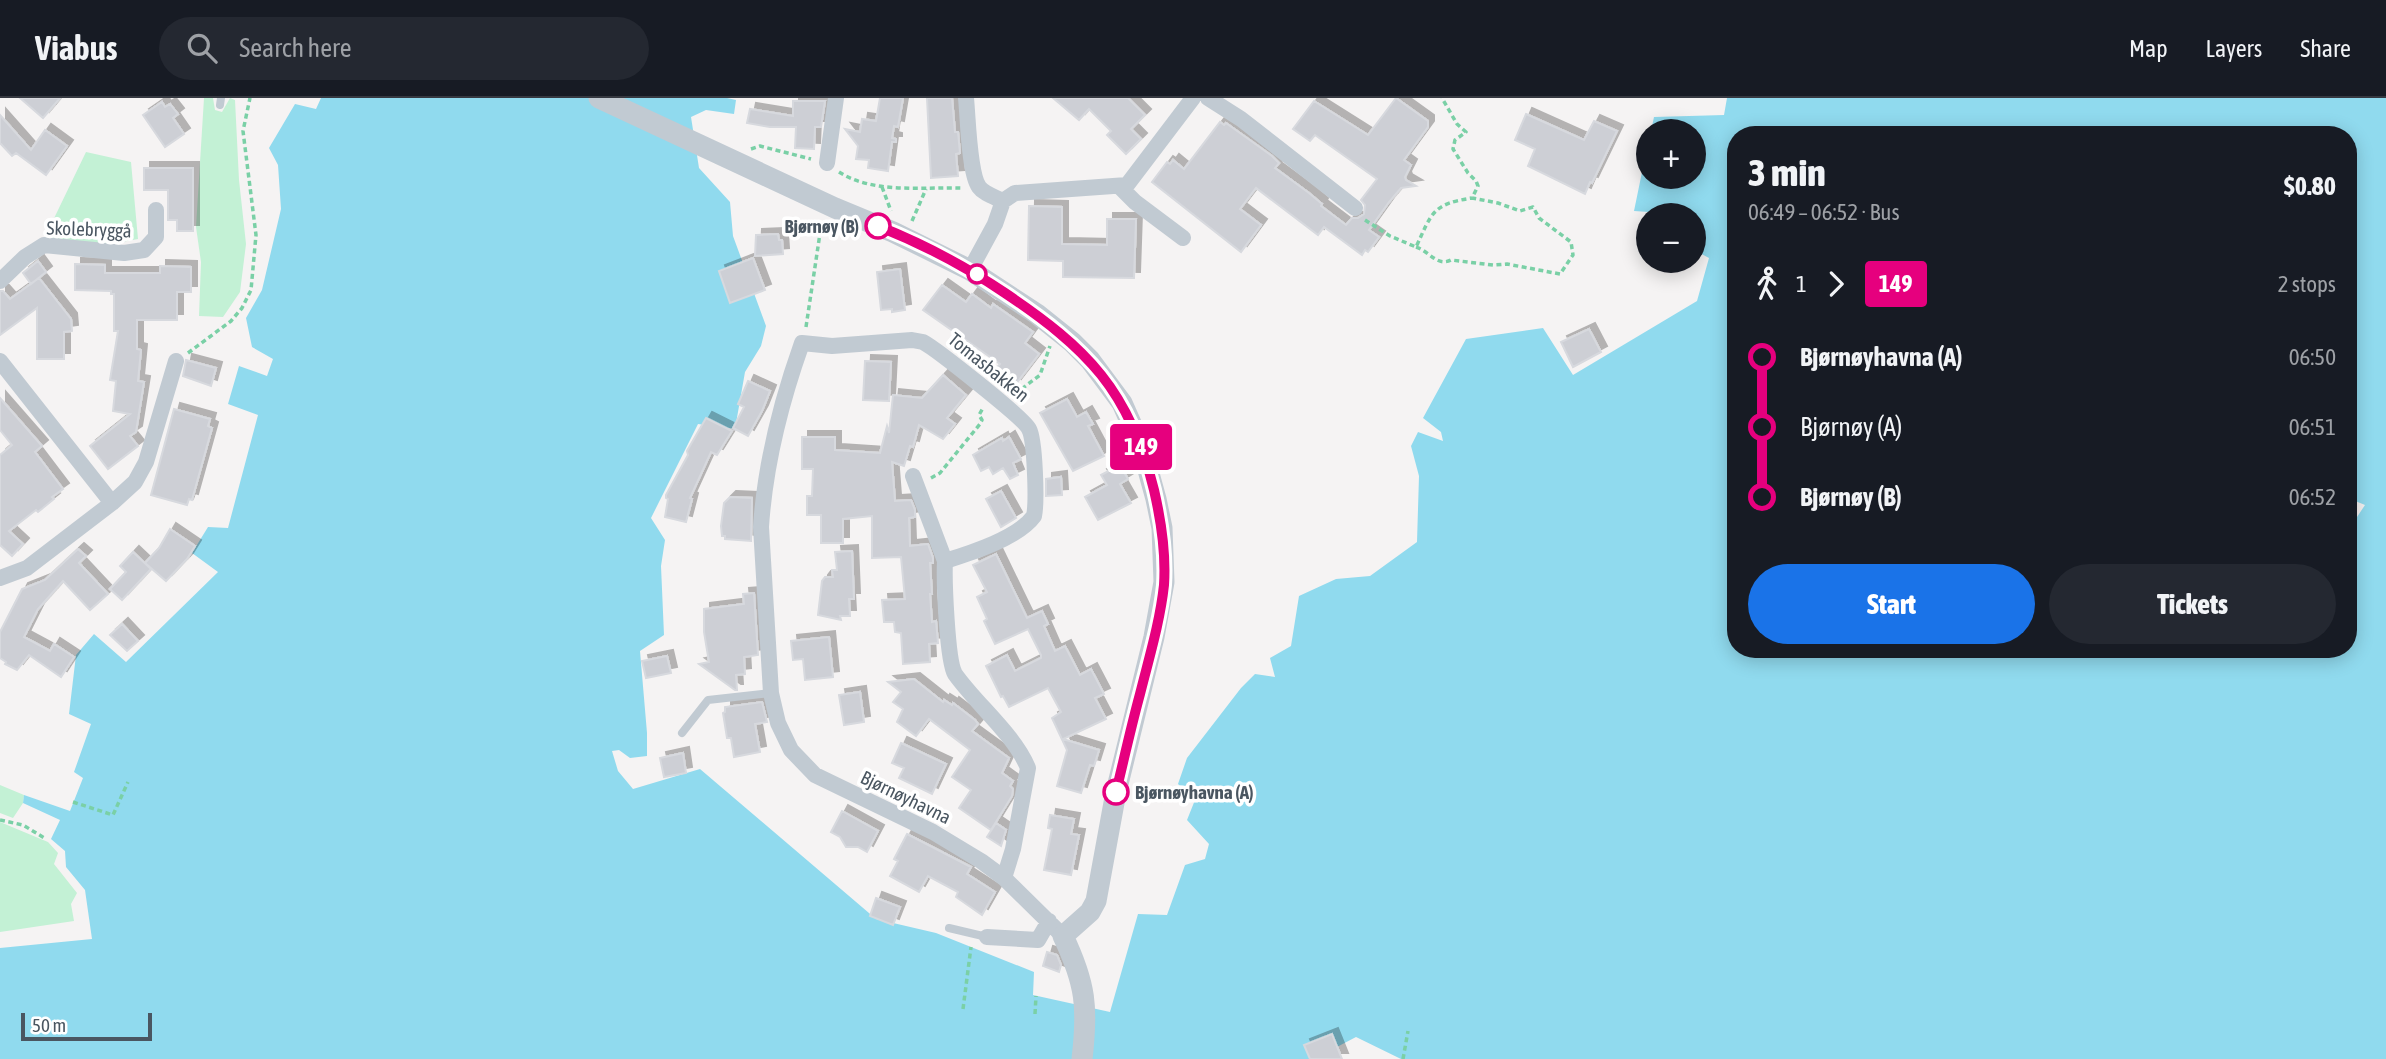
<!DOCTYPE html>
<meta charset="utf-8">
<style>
body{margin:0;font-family:"Asap Condensed",sans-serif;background:#242831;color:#f1f3f6;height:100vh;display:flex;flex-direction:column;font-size:26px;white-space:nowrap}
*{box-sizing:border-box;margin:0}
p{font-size:23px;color:#9ea1a6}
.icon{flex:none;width:38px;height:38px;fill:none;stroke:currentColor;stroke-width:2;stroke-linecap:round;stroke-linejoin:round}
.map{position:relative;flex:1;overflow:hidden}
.panel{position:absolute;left:1727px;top:28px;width:630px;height:532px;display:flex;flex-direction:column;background:#171b24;border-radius:28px;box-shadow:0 4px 18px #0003}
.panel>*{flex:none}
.badge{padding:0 14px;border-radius:5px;font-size:24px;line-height:46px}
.controls{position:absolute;left:1636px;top:21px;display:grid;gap:14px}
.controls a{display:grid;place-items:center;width:70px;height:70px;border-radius:50%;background:#171b24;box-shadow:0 4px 18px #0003;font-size:35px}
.scale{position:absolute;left:21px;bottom:18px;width:131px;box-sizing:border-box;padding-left:7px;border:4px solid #4a5661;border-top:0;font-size:19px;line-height:24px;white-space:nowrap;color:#4a5661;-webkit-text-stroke:5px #fff;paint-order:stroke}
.map>.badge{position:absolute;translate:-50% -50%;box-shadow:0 0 0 4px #fff}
.legs{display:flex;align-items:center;gap:10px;height:77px;padding:0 21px;font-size:23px}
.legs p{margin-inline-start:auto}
.summary{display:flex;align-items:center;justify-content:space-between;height:119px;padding:0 21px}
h1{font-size:38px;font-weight:800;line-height:52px}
.cta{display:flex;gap:14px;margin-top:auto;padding:14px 21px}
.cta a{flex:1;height:80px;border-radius:42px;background:#1a73e8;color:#fff;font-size:28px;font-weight:800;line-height:80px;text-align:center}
.cta a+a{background:#242831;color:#f1f3f6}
ul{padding:0 21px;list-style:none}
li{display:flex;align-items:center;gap:24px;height:70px;font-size:26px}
li i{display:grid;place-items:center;width:10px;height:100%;margin:0 9px;background:currentColor}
li i::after{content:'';width:18px;height:18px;margin:-9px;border:5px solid;border-radius:50%;background:#171b24}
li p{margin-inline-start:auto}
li:first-child i{background:linear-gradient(#0000 50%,currentColor 0)}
li:last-child i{background:linear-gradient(currentColor 50%,#0000 0)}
header{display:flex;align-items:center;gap:42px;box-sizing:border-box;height:98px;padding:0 35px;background:#171b24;border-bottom:2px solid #363941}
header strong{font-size:33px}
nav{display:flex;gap:38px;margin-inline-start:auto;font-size:24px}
.search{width:490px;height:63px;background:#242831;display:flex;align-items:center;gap:18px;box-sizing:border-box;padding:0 24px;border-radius:38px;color:#9ea1a6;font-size:26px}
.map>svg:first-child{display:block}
</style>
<header>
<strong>Viabus</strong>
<div class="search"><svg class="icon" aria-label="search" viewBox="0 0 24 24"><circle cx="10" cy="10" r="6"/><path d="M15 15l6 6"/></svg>Search here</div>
<nav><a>Map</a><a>Layers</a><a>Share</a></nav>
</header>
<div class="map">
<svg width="2386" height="961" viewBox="0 0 2386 961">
<defs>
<filter id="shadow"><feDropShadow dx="6" dy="-6" stdDeviation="0" flood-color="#0004"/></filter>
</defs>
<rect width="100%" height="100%" fill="#f5f3f3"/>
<path fill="#c3f1d5" d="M204 0H213L215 12 222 14 230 0 235 2 239 82 246 146 240 194 223 219 199 218 201 164 196 129Z
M86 54 131 64 138 141 105 147 45 139Z
M0 687 24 697 23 705 13 720 0 715Z
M0 724 48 744 58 755 54 766 77 795 71 806 74 823 0 834Z"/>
<path fill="#90daee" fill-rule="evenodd" d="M321 0H727L736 2 734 16 706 12 691 19 699 70 730 104 733 138 766 228 761 248 745 274 735 331 698 326 651 420 665 442 661 468 664 537 640 553 647 635V658L630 660 619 652 612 653 618 673 633 691 700 671 876 821 936 835 1034 874 1033 897 1110 914 1138 816 1167 817 1185 767 1205 761 1209 746 1187 722 1195 702 1178 686 1187 660 1241 590 1255 576 1275 579 1270 560 1291 548 1299 498 1336 481 1370 478 1417 444 1419 378 1411 348 1418 334 1443 343 1441 334 1423 320 1466 241 1543 230 1573 277 1697 203 1709 160 1694 152V117L1634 113 1648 45V79H1694V33H1651L1654 19 1724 17 1727 0H2386V961H1401L1356 939 1314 961H0V850L92 841 85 792 66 769 65 753 51 741 60 722 23 705 24 697 70 713 83 680 74 674 91 626 69 616 76 557 94 536 126 564 218 474 192 455 208 429 228 430 258 317 228 306 239 268 267 278 273 261 252 249 246 220 262 192 281 111 278 67 269 50 295 6 316 11ZM1736 37H2348V400L2365 407 2353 425V446L2348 450V551H1736Z"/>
<path fill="#cdcfd5" stroke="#d7d9de" stroke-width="2" filter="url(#shadow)" d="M20 0H60L43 20Z
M880 0H903L898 29 894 28 892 40 896 41V44H892L888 73 868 70 869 62 856 61 858 48 845 31 860 34 862 21 876 23Z
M927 0H952L955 34H958L960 55 956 56 958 78 931 80Z
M1053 0H1128L1145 17 1131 31 1141 41 1126 56 1107 37 1111 33 1089 11 1079 22Z
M1396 0 1428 23V29L1404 62 1411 67 1405 79 1406 82 1416 88 1401 90 1389 104 1369 132 1379 139 1368 154 1365 152 1362 157 1324 129 1318 137 1256 90 1240 111 1261 127 1241 154 1152 84 1167 64 1170 66 1173 62 1184 71 1220 24 1224 27 1226 25 1272 58 1279 65 1275 70 1309 95 1322 106 1321 108 1346 127 1352 120H1358L1364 116 1365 107 1361 102 1377 81 1315 37 1310 43 1293 31 1314 3 1368 37Z
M793 3H825L821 29H815L814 51 795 50 796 29H770L747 25 750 11 793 18Z
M162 4 165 9 170 6 178 16 173 20 184 36 165 49 143 17Z
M1526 16 1584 42 1594 23 1617 33 1592 85 1590 84 1585 96 1528 68 1535 51 1515 42Z
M0 17 31 52 45 32 67 48 46 77 16 55 12 58 0 45Z
M144 70H193V133H177V122H168V92H144Z
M1029 108 1062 109V146L1107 147V121H1136L1134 180 1063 179V163L1028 162Z
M778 136 779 142H782L783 156 755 158 756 137Z
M753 160 765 192 730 205 719 173Z
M38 163 46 174 31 186 23 175Z
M75 166 105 167V175H160V168L191 169V194H177V222H137V251L141 252 138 283 144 284 136 334 130 338 138 348 108 371 90 348 130 316 113 313 116 283 110 282 118 233H114V196H111V193L75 192Z
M900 171 905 212 892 214V211L881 212 877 174Z
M39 180 71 221 72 233 64 234V261H37V210L0 237V193H3L10 201Z
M942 187 966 204 972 196 991 210 993 206 1033 234 1025 245 1039 256 1015 287 995 272 1000 266 923 212Z
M1589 231 1601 254 1573 269 1561 244Z
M186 262 216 270 211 288 183 278Z
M865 263 891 264 889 303 863 302Z
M943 277 966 297 947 320 955 326 943 341 919 327 913 349 910 348 904 368 892 364 895 403 911 402 915 412V419L909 420 910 448 928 446 933 460V465H930L932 496H930L932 524 936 523 938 545 929 546 930 564 903 566 901 535 895 534 894 524H884L882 502 905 501 901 459 872 460V418L843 421V445H821V417H807V398H812L813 371H802V339H835V352L880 355 887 328 889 335 893 297 922 300Z
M748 283 770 293 762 313 748 338 733 330 744 309 738 306Z
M0 300 42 348 35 354 63 391 52 399 54 401 38 414 36 412 9 433 23 446 12 458 0 447V357L12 347 0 332Z
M1067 301 1077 319 1086 314 1093 326 1088 328 1104 358 1073 373 1040 315Z
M174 311 210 321 208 328 212 330 192 402 189 401 187 407 151 397Z
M706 320 732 333 717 357 711 354 690 400 692 401 686 424 665 419 668 401 666 400V397L688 357 687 353Z
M1009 339 1021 361 1013 365 1018 377 1010 381 1003 370 993 376 989 369 981 373 973 357 1002 340 1003 343Z
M1120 367 1128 381 1120 386 1131 405 1098 422 1085 399 1107 387 1101 377Z
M1061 379 1062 397 1046 398V381Z
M1001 393 1016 420 1001 429 986 401Z
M730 399 752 400 751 443 725 441V438H722L721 428 724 405Z
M170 431 195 448 187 461 166 483 145 465 159 450Z
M78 451 86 458 79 465 108 496 90 512 63 483 38 511 24 539 50 553 54 546 74 559 61 579 29 557 17 572 5 566 6 564 0 560V534L22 491 45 482Z
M852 453 854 501H849L850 518H840L841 522 818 517 822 483 825 479H833L832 472H837L835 454Z
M133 454 151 471 122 502 110 491 126 474 120 468Z
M996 456 1027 520 1042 513 1048 526 1044 528 1055 553 1065 548 1080 577 1091 571 1104 596 1095 600 1106 621 1063 641 1099 652 1094 668 1090 667 1081 695 1057 688 1067 652 1052 620 1061 614 1048 590 1009 609 1003 598 1001 599 986 568 1007 557 1015 573 1041 560V557L1028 531 995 546 984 523 987 521 977 499 987 494 973 467Z
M754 495 758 557 744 559 745 576 736 577 737 592H735L699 566 709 564 704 534V511L744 506 743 496Z
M122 526 138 543 127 553 110 537Z
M829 539 833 579 805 582 803 561 793 562 791 543Z
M667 558 671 575 646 580 642 563Z
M914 581 943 604 944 602 952 607 953 605 975 622 978 626 972 633 1009 660 1002 675 1013 683 1010 688 1013 691 1012 698 991 732 959 710 971 692 952 679 970 652 929 621 916 638 897 624 903 611 893 604 901 594 888 584Z
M860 594 864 624 844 627 839 597Z
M762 604 767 624 755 626 760 654 734 659 731 640H727L723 615 725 614V609Z
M901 645 946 666 932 696 899 680 904 670 892 665Z
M683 655 686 675 664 679 660 660Z
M842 713 878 733 867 754 858 749H846L840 739 831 734Z
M1050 717 1074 721 1071 736 1079 737 1071 777 1044 772 1052 731 1048 730Z
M996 725 1006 732 1001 748 987 739Z
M907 736 971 769 967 776 995 794 982 817 956 799 958 794 928 778 919 794 890 778 898 763 894 761Z
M876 800 900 809 893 827 870 818Z
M1047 854 1057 857 1061 867 1059 874 1043 868Z
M1332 936 1342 961H1310L1304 947Z"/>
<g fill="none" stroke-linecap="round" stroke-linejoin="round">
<path stroke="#7ad0a6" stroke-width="3.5" stroke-dasharray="5 3.5" stroke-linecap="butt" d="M751 51 760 48 811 61
M839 74C873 96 923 89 962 90
M882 89 891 113
M1365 122 1390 138 1416 149C1432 115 1432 106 1472 100
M912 123 926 91
M1416 149C1429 153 1437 169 1451 162L1493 167 1507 166 1560 176 1573 157 1571 144 1539 120 1533 109 1520 113 1498 105 1472 100 1478 88 1476 83 1468 75 1453 51 1455 42 1466 34 1457 26 1442 0
M806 229 822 122
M188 255 231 223 242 210 251 192 256 137 243 33 250 0
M1015 296 1040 277 1050 248
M931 380 940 375 980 326 982 322 979 317 983 310
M73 704 113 717 128 684
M0 722 23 727 46 741
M963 911 971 849
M1035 916 1036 898
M1403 961 1408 933"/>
<path stroke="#c1cad2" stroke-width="8" d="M220 7 221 0
M682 635 708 602 771 595
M949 830 987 839"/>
<path stroke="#c1cad2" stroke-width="16" d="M966 0C968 19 969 75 979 89 984 96 995 99 1003 103L995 126 970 172
M1208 0 1241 21 1355 110
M827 65 836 0
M1120 89 1135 104 1183 140
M1003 103 1015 95 1127 87 1193 0
M0 183 25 159 44 147 124 155 144 152 156 139V112
M0 263 112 405
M913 378 945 463
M0 480 27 470 112 405 135 384 146 364 176 263
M1004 780 1013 751 1028 670C1014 636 976 606 955 576 947 563 944 481 945 463 971 455 1018 440 1034 418 1037 404 1035 342 1029 331 1024 320 936 251 923 244L912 242 832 248 802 245C781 304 765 367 761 429L771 595 778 625 791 652 815 677 933 734 981 763 1004 780 1063 838
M987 839 1038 842 1049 823"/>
<path stroke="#c1cad2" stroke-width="21" d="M599 0 835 110 893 134 970 172 1037 216 1072 244 1090 262 1122 305 1142 350 1156 401 1162 430 1164 484 1154 539 1116 694 1096 803 1090 814 1063 838C1086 886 1088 910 1082 961"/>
</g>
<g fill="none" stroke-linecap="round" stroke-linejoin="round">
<g stroke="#fff" stroke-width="16">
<path id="line-1" d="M878 128C923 146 965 168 1005 195 1087 250 1130 293 1154 392 1161 422 1166 456 1164 487 1160 524 1149 560 1140 596 1131 629 1124 661 1116 694"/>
</g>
<use href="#line-1" stroke="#e6007e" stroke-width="10"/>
</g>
<g fill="#fff" stroke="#e6007e" stroke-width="3.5">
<circle cx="878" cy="128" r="12"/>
<circle cx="977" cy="176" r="9"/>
<circle cx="1116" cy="694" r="12"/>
</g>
<g text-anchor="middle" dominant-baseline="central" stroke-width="7" stroke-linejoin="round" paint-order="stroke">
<g font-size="19" font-weight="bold" fill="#4a5661" stroke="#fff" text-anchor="end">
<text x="859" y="128">Bjørnøy (B)</text>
<text x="1135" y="694" text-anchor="start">Bjørnøyhavna (A)</text>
</g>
<g font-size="19" fill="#4a5661" stroke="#fff">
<text transform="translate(89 131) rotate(2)">Skolebryggå</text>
<text transform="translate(989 269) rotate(39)">Tomasbakken</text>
<text transform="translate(906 699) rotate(26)">Bjørnøyhavna</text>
</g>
</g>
</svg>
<div class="controls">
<a>+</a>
<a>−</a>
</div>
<div class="scale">50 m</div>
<b class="badge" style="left:1141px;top:349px;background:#e6007e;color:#fff">149</b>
<section class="panel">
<div class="summary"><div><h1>3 min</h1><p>06:49 – 06:52 · Bus</p></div><b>$0.80</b></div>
<div class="legs"><svg class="icon" aria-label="walk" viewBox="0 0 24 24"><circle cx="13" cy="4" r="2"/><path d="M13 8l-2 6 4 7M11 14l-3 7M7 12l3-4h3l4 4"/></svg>1<svg class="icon" aria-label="forward" viewBox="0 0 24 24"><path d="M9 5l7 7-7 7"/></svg><b class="badge" style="background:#e6007e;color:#fff">149</b><p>2 stops</p></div>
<ul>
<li><i style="color:#e6007e"></i><b>Bjørnøyhavna (A)</b><p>06:50</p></li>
<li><i style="color:#e6007e"></i><span>Bjørnøy (A)</span><p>06:51</p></li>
<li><i style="color:#e6007e"></i><b>Bjørnøy (B)</b><p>06:52</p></li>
</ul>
<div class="cta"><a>Start</a><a>Tickets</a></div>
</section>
</div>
